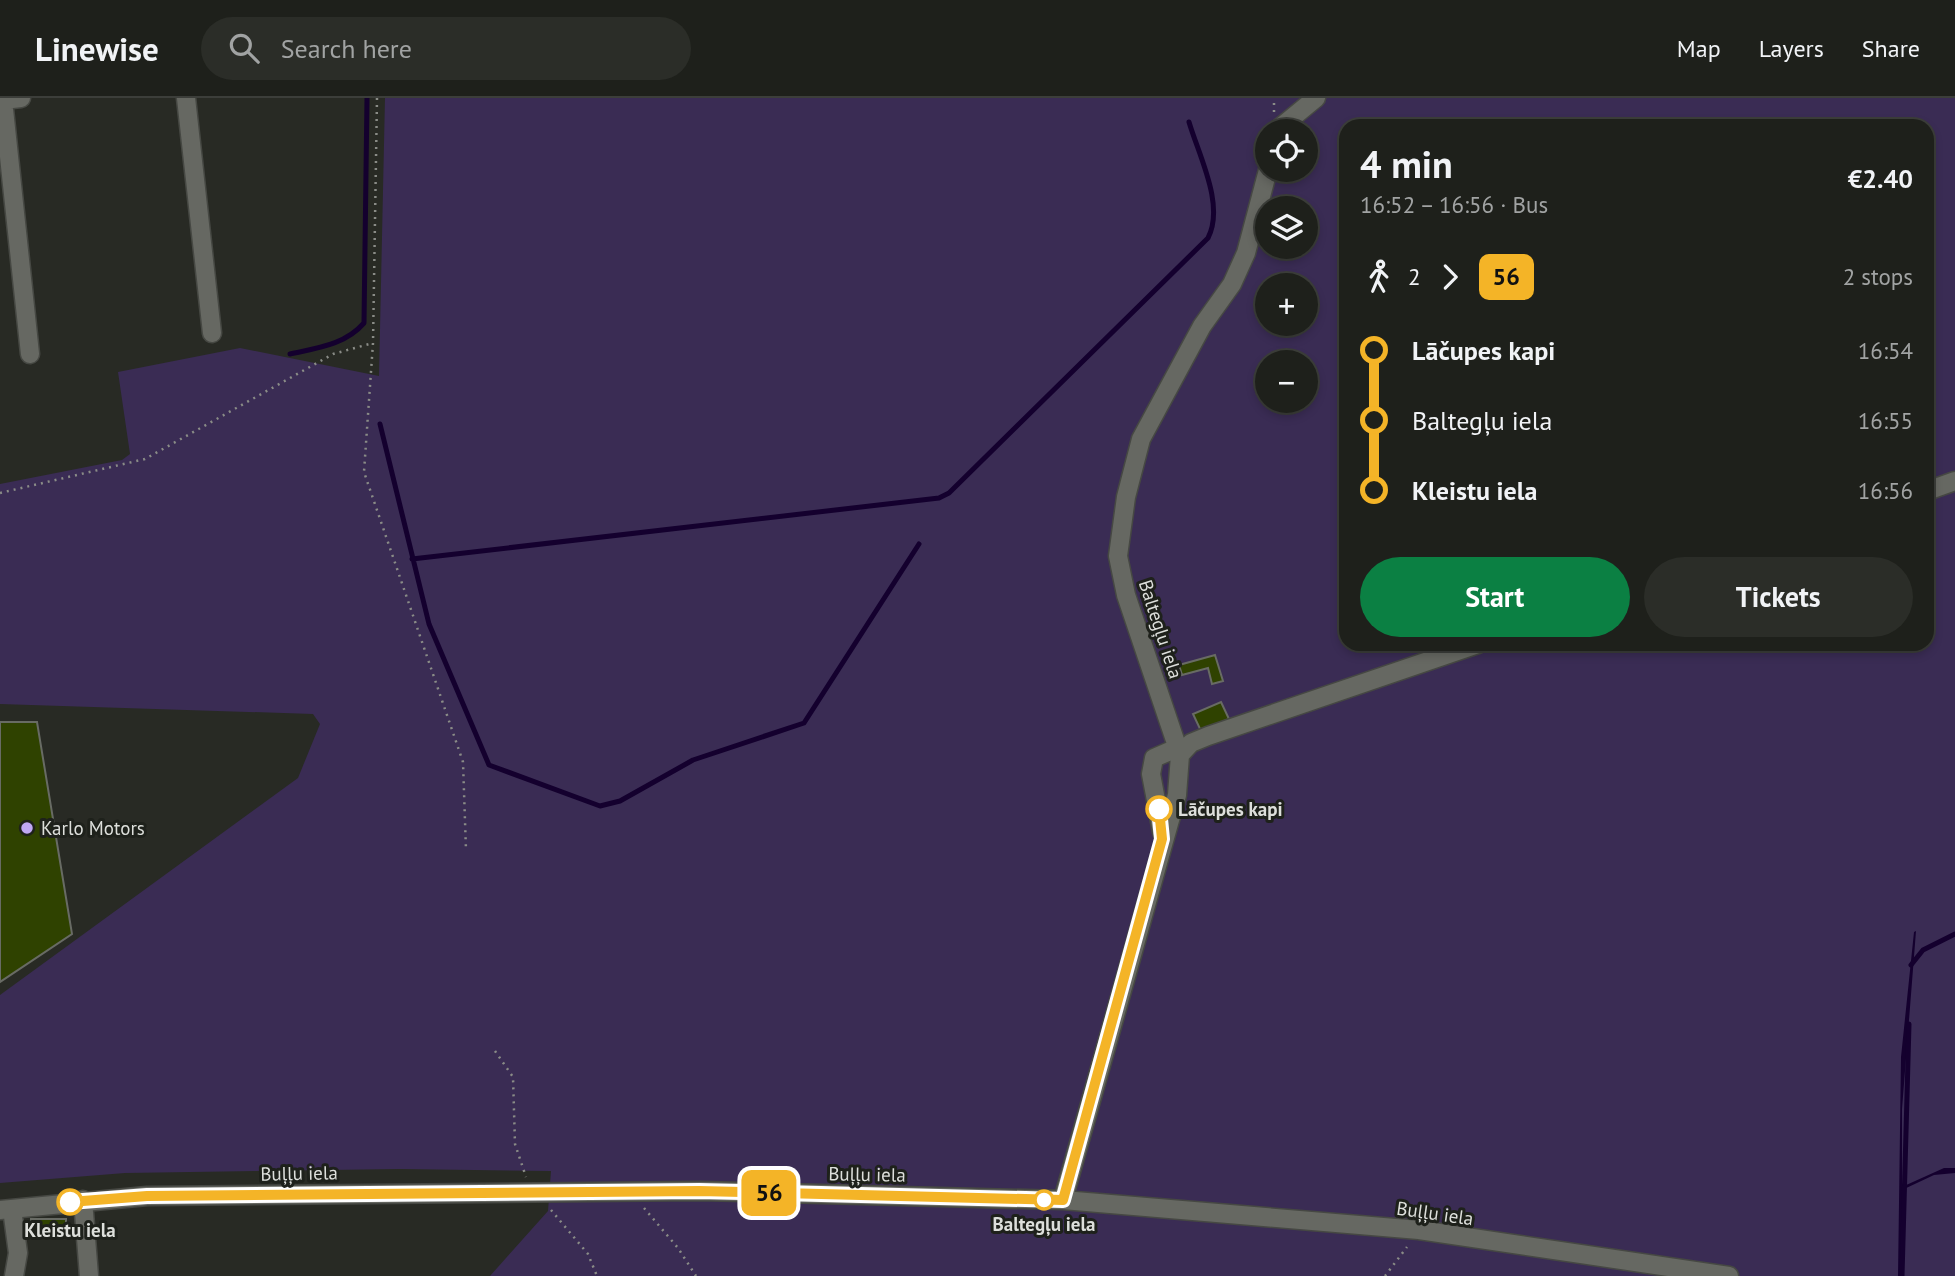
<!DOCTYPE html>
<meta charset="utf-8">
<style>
body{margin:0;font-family:"PT Sans",sans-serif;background:#2b2d28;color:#f1f3f6;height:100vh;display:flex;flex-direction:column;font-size:26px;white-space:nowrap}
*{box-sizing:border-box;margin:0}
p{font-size:23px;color:#a1a3a3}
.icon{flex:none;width:38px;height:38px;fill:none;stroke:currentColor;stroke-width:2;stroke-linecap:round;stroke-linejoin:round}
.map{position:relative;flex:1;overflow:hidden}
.drawer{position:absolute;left:1339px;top:21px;width:595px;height:532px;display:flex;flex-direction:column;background:#1e201b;border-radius:21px;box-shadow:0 4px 10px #0003,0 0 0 2px #3c3e3a}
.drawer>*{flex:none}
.badge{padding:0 14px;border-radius:10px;font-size:24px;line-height:46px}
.fabs{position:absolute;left:1255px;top:21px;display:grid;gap:14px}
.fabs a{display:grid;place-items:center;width:63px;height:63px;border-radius:50%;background:#1e201b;box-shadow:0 4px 10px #0003,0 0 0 2px #3c3e3a;font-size:35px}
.map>.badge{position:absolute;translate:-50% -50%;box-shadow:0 0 0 4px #fff}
.legs{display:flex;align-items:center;gap:10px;height:77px;padding:0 21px;font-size:23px}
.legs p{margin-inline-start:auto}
.overview{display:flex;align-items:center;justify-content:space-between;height:119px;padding:0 21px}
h1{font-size:38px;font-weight:700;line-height:52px}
.cta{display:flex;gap:14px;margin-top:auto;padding:14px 21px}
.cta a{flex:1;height:80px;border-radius:42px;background:#0b8043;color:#fff;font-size:28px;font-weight:700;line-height:80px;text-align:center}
.cta a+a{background:#2b2d28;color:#f1f3f6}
ul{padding:0 21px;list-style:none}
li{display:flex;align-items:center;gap:24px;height:70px;font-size:26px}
li i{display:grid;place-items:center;width:10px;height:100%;margin:0 9px;background:currentColor}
li i::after{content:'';width:18px;height:18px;margin:-9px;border:5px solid;border-radius:50%;background:#1e201b}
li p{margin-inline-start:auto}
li:first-child i{background:linear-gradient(#0000 50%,currentColor 0)}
li:last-child i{background:linear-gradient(currentColor 50%,#0000 0)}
header{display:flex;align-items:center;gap:42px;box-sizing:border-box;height:98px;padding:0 35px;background:#1e201b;border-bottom:2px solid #3c3e3a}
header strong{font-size:33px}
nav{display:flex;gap:38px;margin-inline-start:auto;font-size:24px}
.search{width:490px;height:63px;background:#2b2d28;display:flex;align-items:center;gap:18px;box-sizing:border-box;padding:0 24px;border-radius:38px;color:#a1a3a3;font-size:26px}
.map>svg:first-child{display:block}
</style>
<header>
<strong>Linewise</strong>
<div class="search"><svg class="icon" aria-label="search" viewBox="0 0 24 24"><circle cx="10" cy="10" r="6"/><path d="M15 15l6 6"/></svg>Search here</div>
<nav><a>Map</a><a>Layers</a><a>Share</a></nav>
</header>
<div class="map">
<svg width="1955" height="1178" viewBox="0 0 1955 1178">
<rect width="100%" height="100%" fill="#282a24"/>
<path fill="#3a2c54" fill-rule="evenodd" d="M385 0H1955V1178H490L548 1113 551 1073 400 1071 125 1075 0 1085V897L298 680 320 626 313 616 0 606V386L122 362 130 356 118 274 240 250 379 278ZM1346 28H1927V546H1346ZM1267 33H1306V72H1267ZM1267 110H1306V149H1267ZM1267 187H1306V226H1267ZM1267 264H1306V303H1267Z"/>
<path fill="#14002e" d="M1916 833 1902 1011V1085L1904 1088 1944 1070H1955V1075L1934 1077 1902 1092V1178H1898L1901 959 1914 834Z"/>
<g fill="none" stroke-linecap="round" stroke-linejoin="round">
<path stroke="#14002e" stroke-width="5" d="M290 256C317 250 345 247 364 225L367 0
M380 326 429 526 489 667 600 708 620 703 693 662 804 625 919 446
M412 461 939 400 949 395 1208 140C1225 107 1199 58 1189 24
M1911 867 1923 852 1955 836
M1902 1178 1909 926"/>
</g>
<path fill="#2f4200" stroke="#686b64" stroke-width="2" d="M1215 557 1223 583 1212 586 1208 570 1182 577 1179 567Z
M1221 604 1229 621 1201 633 1193 616Z
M0 624H37L72 836 0 884Z
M31 1121H66V1133L31 1134Z"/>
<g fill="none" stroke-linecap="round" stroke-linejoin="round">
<g stroke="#464843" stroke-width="21">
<path id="minor" d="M21 0 3 2 30 256
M186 0 212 235
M1276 33 1316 0
M1927 393 1955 383
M1180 657 1191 645 1208 638 1478 546
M1162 734 1151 676 1154 660 1170 653 1180 657
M83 1102 89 1178
M1063 1102 1177 697 1180 657 1126 497 1118 458 1126 399 1141 341 1202 228 1232 186 1246 155 1268 72
M12 1111 18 1155 14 1178
M0 1112 147 1098 700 1093 1063 1102 1419 1132 1729 1178"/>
</g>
<path stroke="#8a8c87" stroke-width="2.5" stroke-dasharray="2 5" stroke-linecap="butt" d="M377 0 373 245 364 374 463 664 466 752
M1274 14V0
M0 395 145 361 333 256 373 245
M495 953 513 979 515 1046 526 1079
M644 1110 678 1150 696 1178
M551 1112 588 1156 597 1178
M1385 1178 1407 1149"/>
<use href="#minor" stroke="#666862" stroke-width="18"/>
</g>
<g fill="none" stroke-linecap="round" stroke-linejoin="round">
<g stroke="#fff" stroke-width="16">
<path id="line-1" d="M70 1104 147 1098 699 1093 1063 1102 1162 741 1159 711"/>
</g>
<use href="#line-1" stroke="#f4b427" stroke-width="10"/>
</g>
<g fill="#fff" stroke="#f4b427" stroke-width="3.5">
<circle cx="1159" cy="711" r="12"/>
<circle cx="1044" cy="1102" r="9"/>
<circle cx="70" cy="1104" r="12"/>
</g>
<circle fill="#c0a8f4" stroke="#1e211b" stroke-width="2.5" cx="27" cy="730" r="7"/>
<g text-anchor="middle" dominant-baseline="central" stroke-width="6" stroke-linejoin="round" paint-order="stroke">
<g font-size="19" fill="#dddfdb" stroke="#1e211b">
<text transform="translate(1161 531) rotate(72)">Baltegļu iela</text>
<text transform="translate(299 1075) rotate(-1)">Buļļu iela</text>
<text transform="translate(867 1076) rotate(1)">Buļļu iela</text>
<text transform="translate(1435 1115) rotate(8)">Buļļu iela</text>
</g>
<g font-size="19" font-weight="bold" fill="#dddfdb" stroke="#1e211b">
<text x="1178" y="711" text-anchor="start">Lāčupes kapi</text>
<text x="1044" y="1126">Baltegļu iela</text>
<text x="70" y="1132">Kleistu iela</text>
</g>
<g font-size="19" fill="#dddfdb" stroke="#1e211b" text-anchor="start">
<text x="41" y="730">Karlo Motors</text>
</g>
</g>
</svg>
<div class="fabs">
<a><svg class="icon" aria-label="locate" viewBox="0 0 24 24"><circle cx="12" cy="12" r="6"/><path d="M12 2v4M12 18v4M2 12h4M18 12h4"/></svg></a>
<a><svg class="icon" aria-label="layers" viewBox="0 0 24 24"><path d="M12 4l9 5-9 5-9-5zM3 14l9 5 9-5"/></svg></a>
<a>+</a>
<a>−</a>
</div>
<b class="badge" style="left:769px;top:1095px;background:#f4b427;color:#111">56</b>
<section class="drawer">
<div class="overview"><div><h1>4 min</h1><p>16:52 – 16:56 · Bus</p></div><b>€2.40</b></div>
<div class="legs"><svg class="icon" aria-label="walk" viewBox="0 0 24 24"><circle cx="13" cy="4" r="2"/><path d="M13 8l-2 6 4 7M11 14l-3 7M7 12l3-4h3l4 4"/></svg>2<svg class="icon" aria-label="forward" viewBox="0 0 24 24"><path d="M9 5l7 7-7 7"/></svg><b class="badge" style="background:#f4b427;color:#111">56</b><p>2 stops</p></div>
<ul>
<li><i style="color:#f4b427"></i><b>Lāčupes kapi</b><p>16:54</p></li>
<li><i style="color:#f4b427"></i><span>Baltegļu iela</span><p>16:55</p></li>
<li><i style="color:#f4b427"></i><b>Kleistu iela</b><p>16:56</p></li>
</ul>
<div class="cta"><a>Start</a><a>Tickets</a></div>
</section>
</div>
